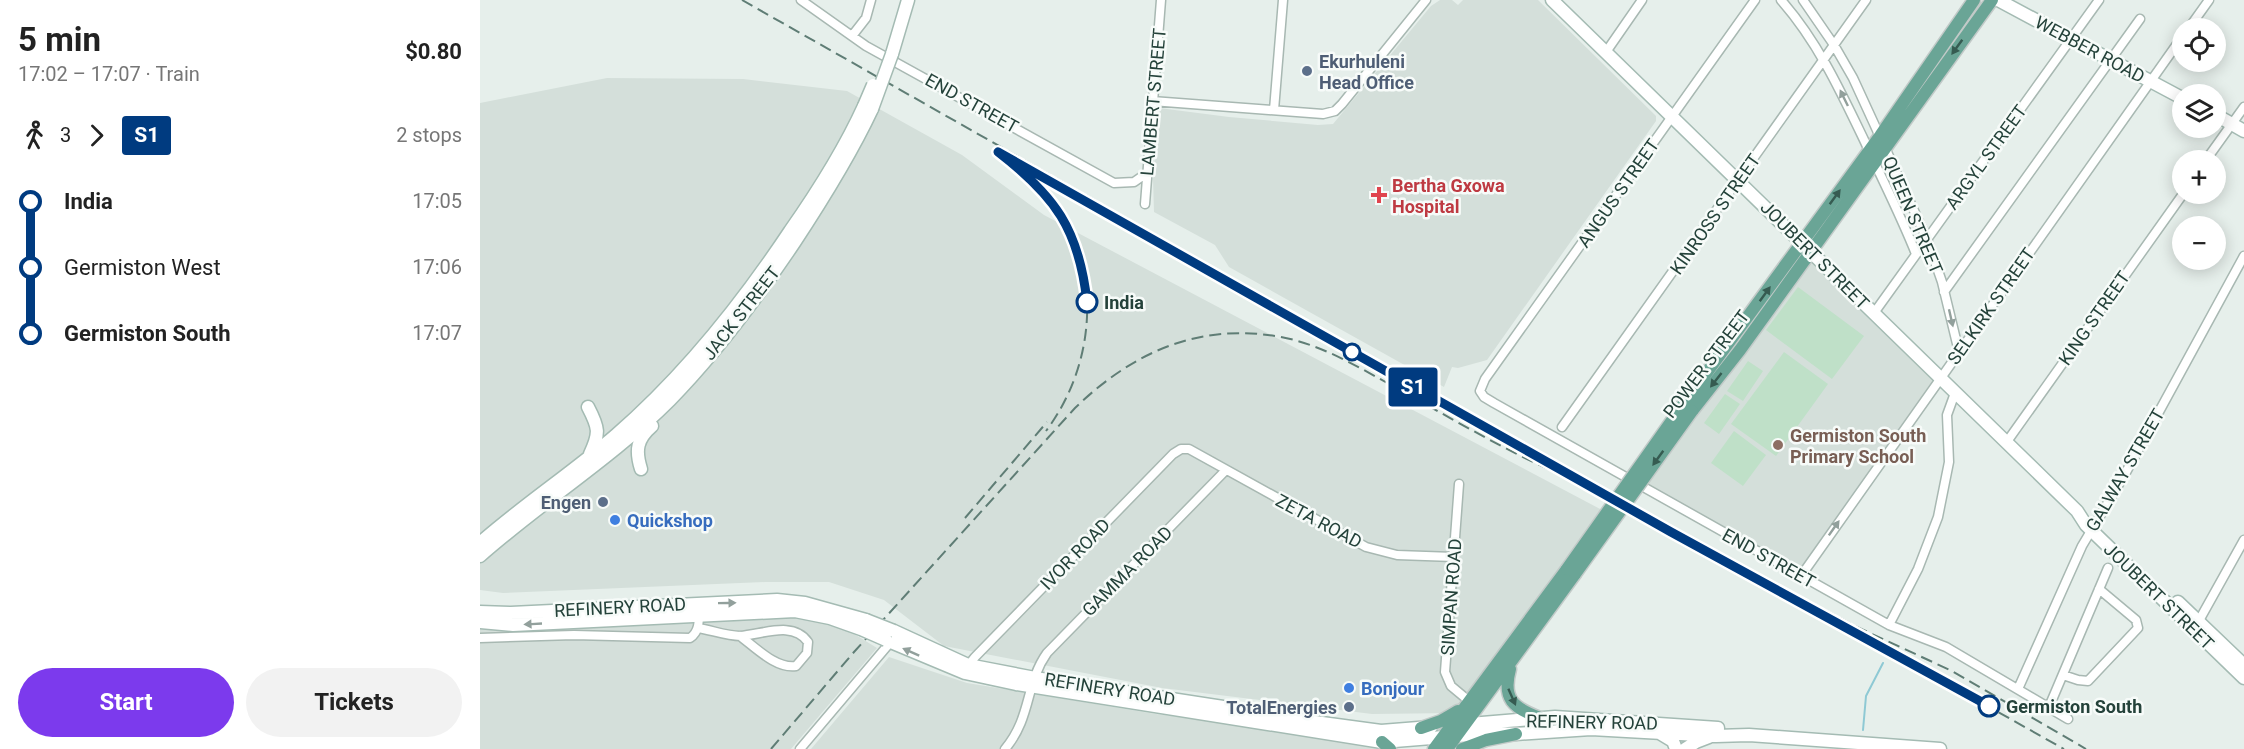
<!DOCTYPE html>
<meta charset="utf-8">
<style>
body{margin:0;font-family:Roboto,sans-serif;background:#f2f2f2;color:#222;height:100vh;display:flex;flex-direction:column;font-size:22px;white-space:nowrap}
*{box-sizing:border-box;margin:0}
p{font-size:20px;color:#767676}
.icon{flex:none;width:33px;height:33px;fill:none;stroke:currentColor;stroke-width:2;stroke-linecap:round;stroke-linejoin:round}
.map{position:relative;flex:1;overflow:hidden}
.panel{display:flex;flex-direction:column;background:#fff;width:480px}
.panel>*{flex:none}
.badge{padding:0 12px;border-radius:4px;font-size:21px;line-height:39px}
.buttons{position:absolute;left:1692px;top:18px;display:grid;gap:12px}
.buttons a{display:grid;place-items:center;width:54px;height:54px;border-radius:50%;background:#fff;box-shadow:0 3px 15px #0003;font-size:30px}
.map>.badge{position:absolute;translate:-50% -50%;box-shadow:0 0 0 3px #fff}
.legs{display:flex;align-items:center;gap:9px;height:66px;padding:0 18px;font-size:20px}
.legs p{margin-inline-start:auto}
.head{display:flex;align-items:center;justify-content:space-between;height:102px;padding:0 18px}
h1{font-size:33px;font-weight:700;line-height:45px}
.primary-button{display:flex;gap:12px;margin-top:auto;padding:12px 18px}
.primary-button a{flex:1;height:69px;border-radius:36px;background:#7c3aed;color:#fff;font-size:24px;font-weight:700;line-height:69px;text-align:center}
.primary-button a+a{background:#f2f2f2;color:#222}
ul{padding:0 18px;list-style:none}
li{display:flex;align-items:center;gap:21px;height:66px;font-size:22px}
li i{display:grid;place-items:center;width:9px;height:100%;margin:0 8px;background:currentColor}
li i::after{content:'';width:15px;height:15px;margin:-8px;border:4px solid;border-radius:50%;background:#fff}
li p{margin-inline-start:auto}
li:first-child i{background:linear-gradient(#0000 50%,currentColor 0)}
li:last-child i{background:linear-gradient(currentColor 50%,#0000 0)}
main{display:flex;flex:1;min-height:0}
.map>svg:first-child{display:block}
</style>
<main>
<section class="panel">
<div class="head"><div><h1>5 min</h1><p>17:02 – 17:07 · Train</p></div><b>$0.80</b></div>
<div class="legs"><svg class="icon" aria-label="walk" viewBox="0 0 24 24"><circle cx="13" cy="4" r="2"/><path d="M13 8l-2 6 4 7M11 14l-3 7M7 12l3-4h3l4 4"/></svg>3<svg class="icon" aria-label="forward" viewBox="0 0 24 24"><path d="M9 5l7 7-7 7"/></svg><b class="badge" style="background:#003b80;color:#fff">S1</b><p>2 stops</p></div>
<ul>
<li><i style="color:#003b80"></i><b>India</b><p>17:05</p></li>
<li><i style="color:#003b80"></i><span>Germiston West</span><p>17:06</p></li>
<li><i style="color:#003b80"></i><b>Germiston South</b><p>17:07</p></li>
</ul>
<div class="primary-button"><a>Start</a><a>Tickets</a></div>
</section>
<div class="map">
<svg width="1764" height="749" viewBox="0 0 1764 749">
<rect width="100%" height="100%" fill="#e6efeb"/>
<path fill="#d4dfda" d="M960 0H972L978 5 983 0H1058L1176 116V121L1007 360 978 368 972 367 964 387 749 267 735 245 674 212 673 178 679 108 749 117 838 125 853 124 951 6Z
M127 78 263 79 367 91 482 155 564 215 1122 510 976 713 892 714 682 688 464 646 404 600 349 582H285L23 593 0 590V103Z
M1328 251 1462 381 1322 576 1156 481 1255 345Z
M307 613 366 629 397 648 311 749H0V625L15 627 185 624Z
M409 657 487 683 676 714 881 740 904 749H331Z"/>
<path fill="#bfe0c8" d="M1318 287 1384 336 1352 379 1286 330Z
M1304 352 1348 384 1296 456 1251 424Z
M1268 361 1283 371 1263 401 1247 391Z
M1245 394 1260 404 1239 434 1224 423Z
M1254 431 1286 455 1263 486 1231 463Z"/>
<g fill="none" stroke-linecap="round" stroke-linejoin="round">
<path stroke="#8ec9d4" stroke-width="2" d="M1383 730 1386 696 1403 663"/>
<g stroke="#a8b8b2" stroke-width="11">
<path id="minor" d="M321 0 386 46 634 183 654 182 667 173
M1275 0 1005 379 1000 391 1004 397 1014 403 1409 625 1466 647 1588 719
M1301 0C1338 42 1361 92 1385 142 1402 179 1421 216 1436 254
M1323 0 1354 45 1373 78 1447 239 1462 282 1479 352
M1709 28 1729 0
M372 36 386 18 391 0
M1126 52 1162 0
M672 101 843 114 855 111 862 104 946 0
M794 110 803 0
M1726 160 1764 107
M665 204 681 0
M1464 292 1660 19
M1394 313 1619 0
M1082 427 1386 0
M1526 443 1703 194
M979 484 965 672 971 686 989 701
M1321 576 1702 37
M1409 625 1438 569 1458 517 1469 462 1467 415 1475 393
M1716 626 1764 540
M218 628C231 630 247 636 260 636 281 635 313 620 328 642L327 653 316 666C296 669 275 647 260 636
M0 638 94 635 210 638C219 632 219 622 219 612
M487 667 495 657 693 454 701 449H709L886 547 917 555 974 557
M1583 675 1598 680 1608 681 1658 628 1656 620 1619 589
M1538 689 1602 546 1645 474 1764 256
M1569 707 1628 568
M320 749 414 638
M525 749C552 717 545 684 567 653L746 470"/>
</g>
<g stroke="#a4bbb3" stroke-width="15">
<path id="secondary" d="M1072 0C1248 169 1421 342 1597 511L1606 525 1764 678
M1518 0 1702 98
M412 54 428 0
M1736 115 1764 131
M108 407C119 428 120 433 110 454
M161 469C155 450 157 439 172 426
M0 543C43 505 92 473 136 435 204 376 260 306 310 231 338 191 364 150 384 106
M0 556C61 502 132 458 190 400 237 352 277 298 314 243 343 199 370 156 392 109
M1698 602 1764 665
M0 612 31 613 297 600 325 603 386 620
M0 622 33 625 315 611 350 618 381 629
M414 631 488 665 555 678 743 707 790 716 901 731 951 727
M406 640 485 673 536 684 902 742 1014 733 1036 734 1111 729 1236 736 1269 735 1460 749
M978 725 1075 717 1238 728
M1178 732 1193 741 1196 749
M1205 749 1216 742 1229 737"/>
</g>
<g stroke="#c2cac8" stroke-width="15">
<path id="primary" d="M1203 405 1400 136 1494 0
M1212 411 1260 350 1512 0
M1030 669C1022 699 1033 708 1060 718
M941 728 961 721 978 711
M902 742 910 749
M954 749 1087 569
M967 749 1095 574
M982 749 1006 740 1036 734"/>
</g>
<use href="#minor" stroke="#fff" stroke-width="8"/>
<use href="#secondary" stroke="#fff" stroke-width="12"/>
<use href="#primary" stroke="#6aa596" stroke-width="12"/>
<path stroke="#5f7d75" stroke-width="2" stroke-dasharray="12 6" stroke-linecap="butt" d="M262 0 1194 529 1377 627 1472 671 1606 749
M527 158C542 170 557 182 568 196 624 264 617 363 566 431
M485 518 567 422
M1327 611 1397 649
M1393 642 1584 749
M291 749 374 652 595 408C653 352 719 322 801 337 839 344 875 365 909 384 970 417 1029 454 1094 480"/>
<g stroke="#a4bbb3" stroke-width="15" stroke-linecap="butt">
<path id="secondary-bridge" d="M384 106 393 85
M392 109 412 54
M386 620 414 631
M381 629 406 640"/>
</g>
<g stroke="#c2cac8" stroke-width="15" stroke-linecap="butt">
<path id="primary-bridge" d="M1087 569 1203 405
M1095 574 1212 411"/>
</g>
<use href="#secondary-bridge" stroke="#fff" stroke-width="12"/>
<use href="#primary-bridge" stroke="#6aa596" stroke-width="12"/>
</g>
<defs><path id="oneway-solid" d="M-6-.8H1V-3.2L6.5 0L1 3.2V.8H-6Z" transform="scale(1.5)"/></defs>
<g fill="#365b51">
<use href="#oneway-solid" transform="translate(1477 47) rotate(126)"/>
<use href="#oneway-solid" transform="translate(1355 197) rotate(-54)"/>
<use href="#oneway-solid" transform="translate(1285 294) rotate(-54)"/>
<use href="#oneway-solid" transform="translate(1236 380) rotate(128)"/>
<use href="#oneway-solid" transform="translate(1178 458) rotate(126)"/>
<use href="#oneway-solid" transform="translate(1032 697) rotate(66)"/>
</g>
<g fill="#92a09c">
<use href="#oneway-solid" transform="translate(1364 98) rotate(-116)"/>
<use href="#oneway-solid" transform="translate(1471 318) rotate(77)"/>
<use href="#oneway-solid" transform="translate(1354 528) rotate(-55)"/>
<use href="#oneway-solid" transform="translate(247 603) rotate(-1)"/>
<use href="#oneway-solid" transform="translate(53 624) rotate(177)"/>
<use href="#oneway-solid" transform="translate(431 652) rotate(-156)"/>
</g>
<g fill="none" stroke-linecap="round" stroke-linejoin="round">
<g stroke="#fff" stroke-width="14">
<path id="line-1" d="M607 302C599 229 575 196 518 152L1191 532 1509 706"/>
</g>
<use href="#line-1" stroke="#003b80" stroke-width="9"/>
</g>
<g fill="#5c6f8a" stroke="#f7fbf9" stroke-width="2">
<circle cx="827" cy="71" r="6"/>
<circle cx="123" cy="502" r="6"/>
<circle cx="869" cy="707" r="6"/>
</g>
<path fill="#e0444e" stroke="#f7fbf9" stroke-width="2" d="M896 186h6v6h6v6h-6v6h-6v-6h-6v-6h6z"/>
<g fill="#fff" stroke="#003b80" stroke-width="3">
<circle cx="607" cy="302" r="10"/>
<circle cx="872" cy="352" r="8"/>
<circle cx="1509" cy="706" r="10"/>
</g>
<circle fill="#8d6e63" stroke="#f7fbf9" stroke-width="2" cx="1298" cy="445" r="6"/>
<g fill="#3f7fe0" stroke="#f7fbf9" stroke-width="2">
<circle cx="135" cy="520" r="6"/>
<circle cx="869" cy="688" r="6"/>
</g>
<g text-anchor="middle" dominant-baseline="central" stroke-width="5" stroke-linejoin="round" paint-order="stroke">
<g font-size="18" fill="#24423a" stroke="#f7fbf9">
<text transform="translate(1610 49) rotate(28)">WEBBER ROAD</text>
<text transform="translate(673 102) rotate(-85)">LAMBERT STREET</text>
<text transform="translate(492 103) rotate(29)">END STREET</text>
<text transform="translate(1506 157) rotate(-54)">ARGYL STREET</text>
<text transform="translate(1138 193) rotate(-55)">ANGUS STREET</text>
<text transform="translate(1235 214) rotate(-55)">KINROSS STREET</text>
<text transform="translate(1433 215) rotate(67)">QUEEN STREET</text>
<text transform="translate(1335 255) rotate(45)">JOUBERT STREET</text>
<text transform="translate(1511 306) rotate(-55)">SELKIRK STREET</text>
<text transform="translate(261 313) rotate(-52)">JACK STREET</text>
<text transform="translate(1614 318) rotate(-55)">KING STREET</text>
<text transform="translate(1226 364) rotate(-53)">POWER STREET</text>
<text transform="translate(1645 470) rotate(-60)">GALWAY STREET</text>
<text transform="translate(839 521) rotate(28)">ZETA ROAD</text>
<text transform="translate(595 554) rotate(-46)">IVOR ROAD</text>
<text transform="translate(1289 558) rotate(29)">END STREET</text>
<text transform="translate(647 571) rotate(-45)">GAMMA ROAD</text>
<text transform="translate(1679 596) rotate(44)">JOUBERT STREET</text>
<text transform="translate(971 597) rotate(-86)">SIMPAN ROAD</text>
<text transform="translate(140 607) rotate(-3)">REFINERY ROAD</text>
<text transform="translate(630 689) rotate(9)">REFINERY ROAD</text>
<text transform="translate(1112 722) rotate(1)">REFINERY ROAD</text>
</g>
<g font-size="18" font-weight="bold" fill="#4e5e75" stroke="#f7fbf9" text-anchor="end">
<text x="839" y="61" text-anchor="start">Ekurhuleni<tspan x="839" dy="21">Head Office</tspan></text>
<text x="111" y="502">Engen</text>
<text x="857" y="707">TotalEnergies</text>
</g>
<g font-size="18" font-weight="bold" fill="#be3a42" stroke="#f7fbf9" text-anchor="start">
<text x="912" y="185">Bertha Gxowa<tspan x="912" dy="21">Hospital</tspan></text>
</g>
<g font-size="18" font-weight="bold" fill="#24423a" stroke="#f7fbf9" text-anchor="start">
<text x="624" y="302">India</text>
<text x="1526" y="706">Germiston South</text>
</g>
<g font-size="18" font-weight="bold" fill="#785e54" stroke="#f7fbf9" text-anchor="start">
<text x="1310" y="435">Germiston South<tspan x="1310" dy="21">Primary School</tspan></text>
</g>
<g font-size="18" font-weight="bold" fill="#366cbe" stroke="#f7fbf9" text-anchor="start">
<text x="147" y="520">Quickshop</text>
<text x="881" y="688">Bonjour</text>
</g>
</g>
</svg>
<div class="buttons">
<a><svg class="icon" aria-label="locate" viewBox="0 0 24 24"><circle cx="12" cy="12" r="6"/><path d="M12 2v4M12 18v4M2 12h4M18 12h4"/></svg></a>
<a><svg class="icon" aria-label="layers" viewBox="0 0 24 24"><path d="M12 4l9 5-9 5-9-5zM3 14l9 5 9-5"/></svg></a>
<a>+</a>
<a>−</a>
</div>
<b class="badge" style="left:933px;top:387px;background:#003b80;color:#fff">S1</b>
</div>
</main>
